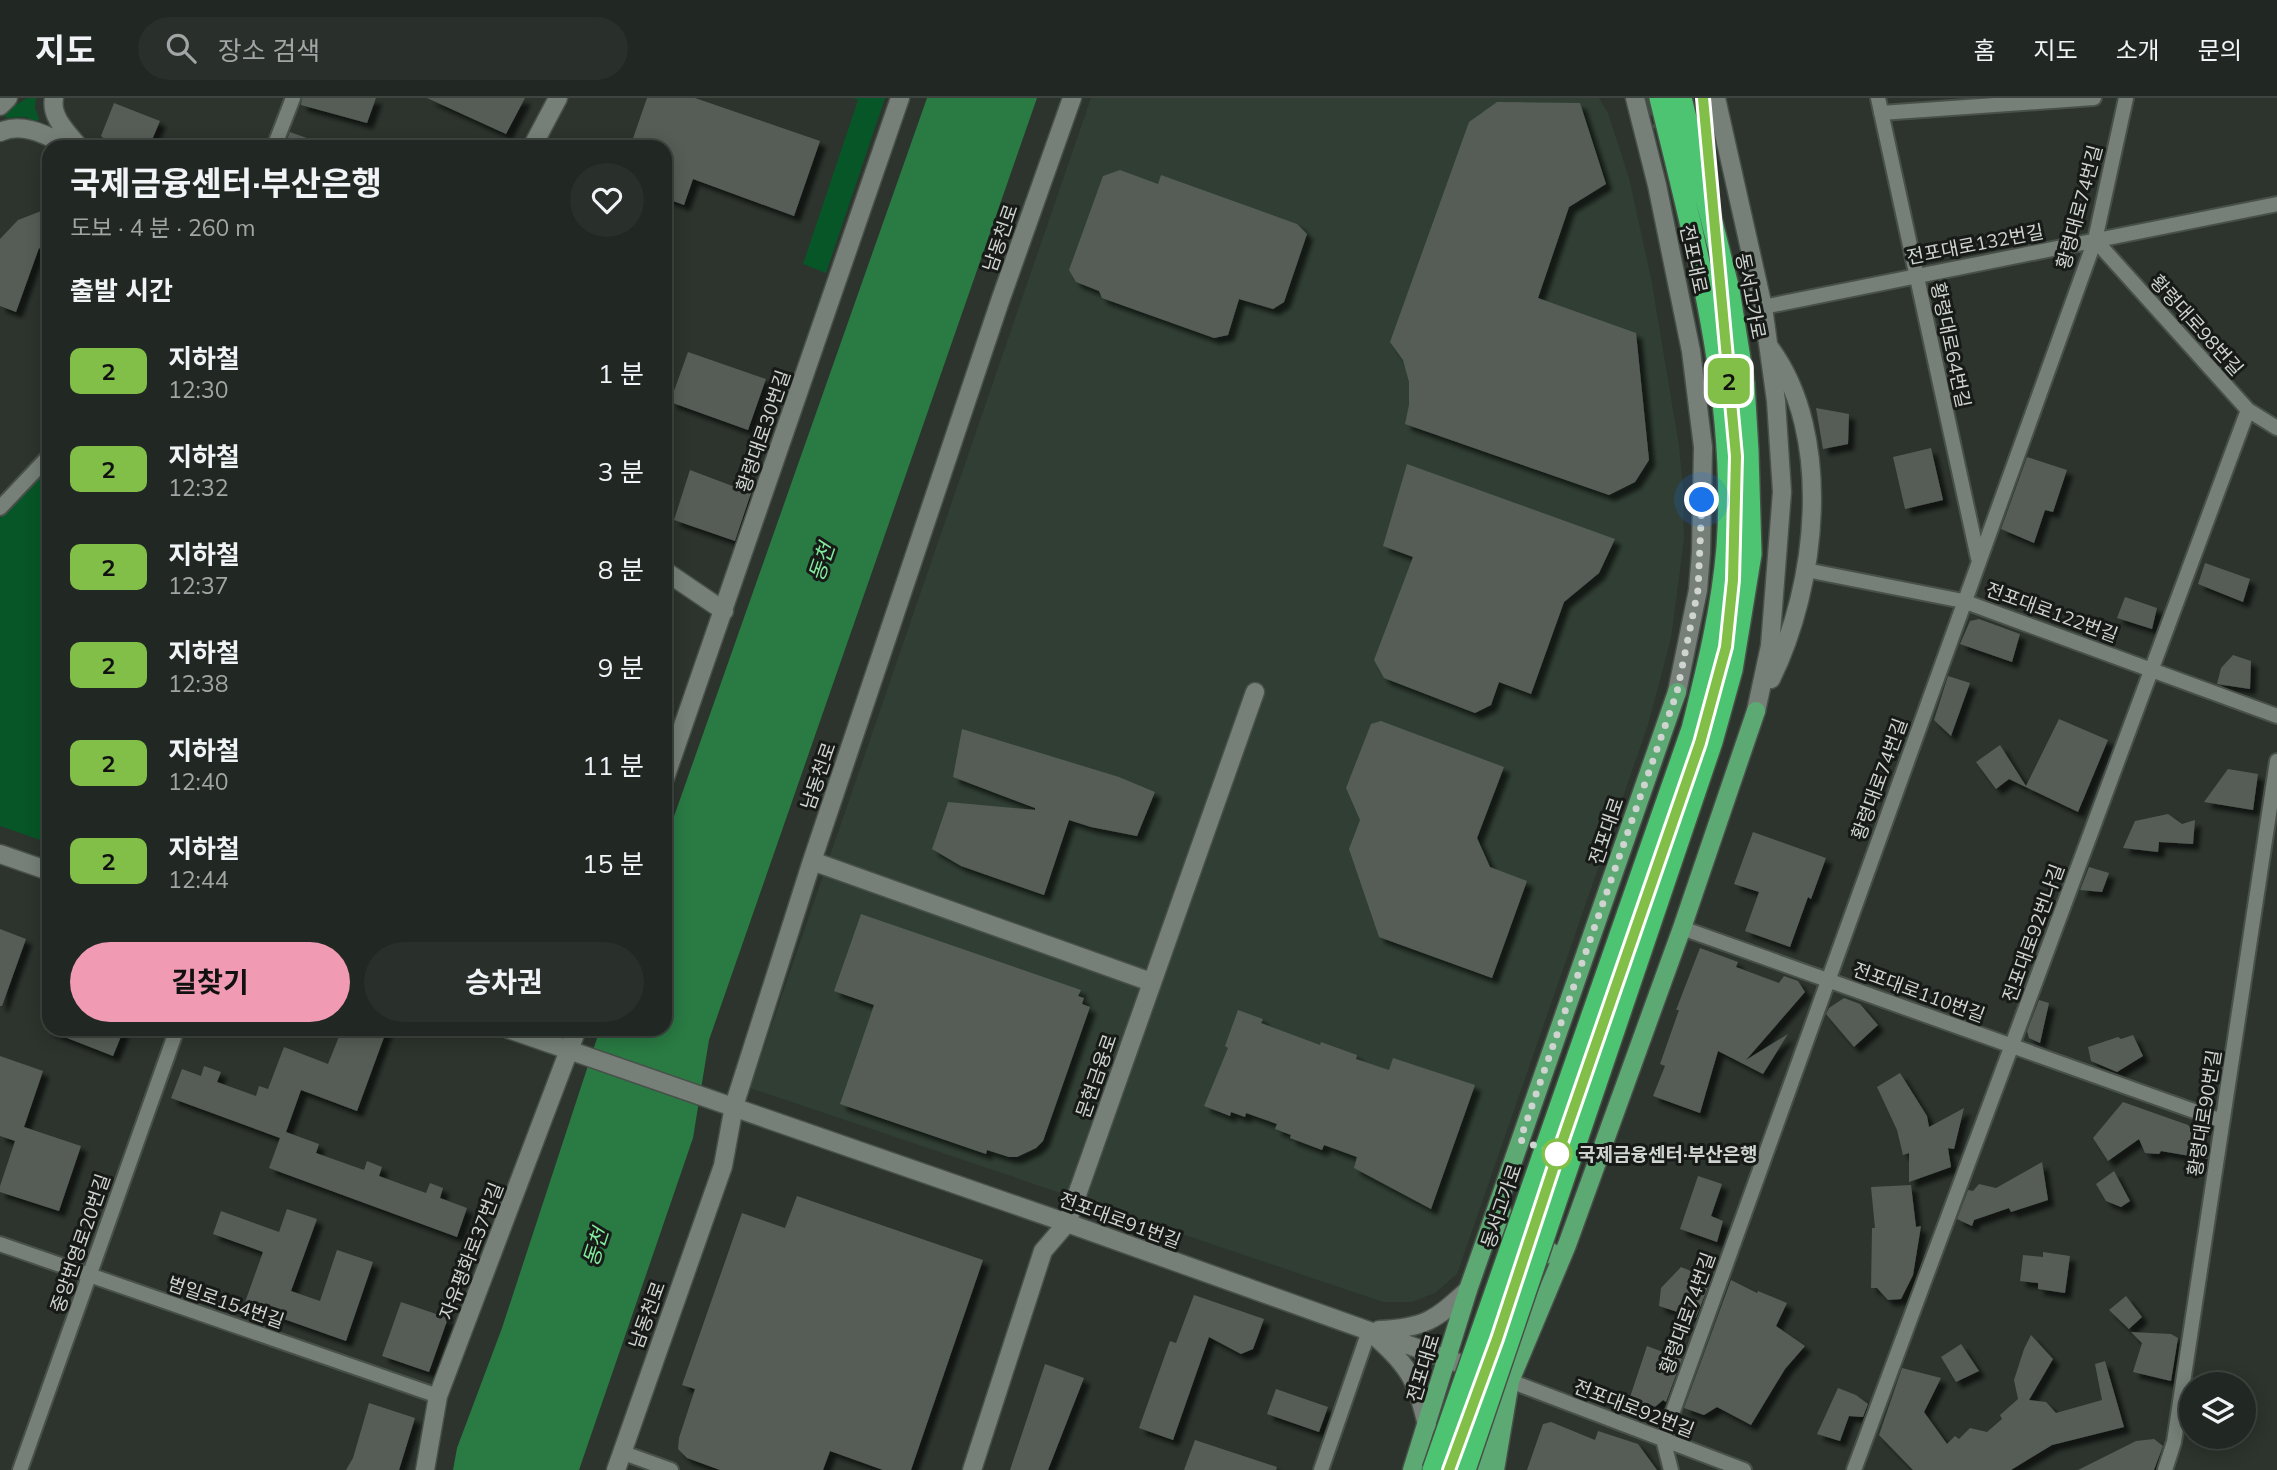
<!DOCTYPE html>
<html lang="ko">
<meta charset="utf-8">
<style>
body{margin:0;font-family:Mulish,"Noto Sans KR",sans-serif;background:#292f2a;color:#f1f3f6;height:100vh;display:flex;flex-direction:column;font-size:26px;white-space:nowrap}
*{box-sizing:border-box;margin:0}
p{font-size:23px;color:#a2a5a5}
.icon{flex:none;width:38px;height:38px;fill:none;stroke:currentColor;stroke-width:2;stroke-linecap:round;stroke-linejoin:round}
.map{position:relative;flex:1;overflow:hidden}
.panel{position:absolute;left:42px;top:42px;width:630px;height:896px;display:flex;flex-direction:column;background:#212722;border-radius:21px;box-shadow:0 4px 18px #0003,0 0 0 2px #3e4440}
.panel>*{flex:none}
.badge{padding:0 14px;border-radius:10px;font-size:24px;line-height:46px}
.tools{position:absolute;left:2179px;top:1274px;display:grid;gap:14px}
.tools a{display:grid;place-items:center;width:77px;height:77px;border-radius:50%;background:#212722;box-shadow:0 4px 18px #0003,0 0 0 2px #3e4440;font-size:35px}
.you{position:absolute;width:35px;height:35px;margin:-18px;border:5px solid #fff;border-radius:50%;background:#1a73e8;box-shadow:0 0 0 10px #1a73e833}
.map>.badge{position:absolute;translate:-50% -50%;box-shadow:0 0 0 4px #fff}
h2{padding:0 28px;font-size:26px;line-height:63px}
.round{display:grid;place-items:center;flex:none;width:74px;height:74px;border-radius:37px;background:#292f2a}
.summary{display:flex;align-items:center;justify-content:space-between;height:119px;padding:0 28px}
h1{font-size:33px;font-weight:700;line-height:52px}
.primary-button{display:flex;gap:14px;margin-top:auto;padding:14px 28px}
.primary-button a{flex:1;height:80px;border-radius:42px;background:#f19ab4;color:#111;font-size:28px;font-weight:700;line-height:80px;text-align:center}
.primary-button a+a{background:#292f2a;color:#f1f3f6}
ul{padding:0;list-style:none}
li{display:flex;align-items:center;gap:21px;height:98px;padding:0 28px}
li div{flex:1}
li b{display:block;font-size:26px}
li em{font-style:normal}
li .badge{min-width:77px;font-weight:700;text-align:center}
header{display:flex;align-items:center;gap:42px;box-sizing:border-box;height:98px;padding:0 35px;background:#212722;border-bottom:2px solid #3e4440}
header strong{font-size:33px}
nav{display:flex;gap:38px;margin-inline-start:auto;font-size:24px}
.search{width:490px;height:63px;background:#292f2a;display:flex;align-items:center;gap:18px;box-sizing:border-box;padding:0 24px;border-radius:38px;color:#a2a5a5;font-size:26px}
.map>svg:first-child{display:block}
</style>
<header>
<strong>지도</strong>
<div class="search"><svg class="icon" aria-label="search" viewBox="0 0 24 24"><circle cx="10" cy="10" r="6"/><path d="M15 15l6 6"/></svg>장소 검색</div>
<nav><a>홈</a><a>지도</a><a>소개</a><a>문의</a></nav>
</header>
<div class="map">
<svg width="2277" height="1372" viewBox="0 0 2277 1372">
<defs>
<filter id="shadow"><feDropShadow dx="6" dy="6" stdDeviation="2" flood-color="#0009"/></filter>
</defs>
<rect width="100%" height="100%" fill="#2c342d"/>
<path fill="#303e33" d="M1091 0H1599L1608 15 1629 80 1651 180 1679 348 1683 390 1684 441 1671 541 1648 627 1457 1176 1435 1195 1412 1204H1383L750 990Z"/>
<path fill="#075627" d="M27 0H36L35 10 39 21 36 24 26 19 6 20 3 15Z
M853 0H885L826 175 803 166 858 2Z
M49 370V745L0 728V420Z"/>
<path fill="#297a43" d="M927 0H1037L709 942 693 1040 579 1372H453L457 1350 502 1230 600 931H665V744Z"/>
<path fill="#545d56" filter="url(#shadow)" d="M302 0H376L367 25 301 7Z
M427 0H525L506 36Z
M647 0H695L820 43 794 118 693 81 684 107 665 100V49H630Z
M1497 4 1580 5 1606 86 1569 109 1538 200 1636 235 1649 362 1635 384 1609 397 1405 326 1409 307V284L1403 262 1390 244 1469 24Z
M114 5 160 23 149 49H114L101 38Z
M290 34 326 47V49H284Z
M1120 72 1158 86 1161 77 1297 126 1307 136 1284 204 1273 211 1239 201 1228 237 1214 240 1102 200 1099 193 1076 184 1069 172 1103 78Z
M49 110V156L39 150 16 214 0 208V141L18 122Z
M688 254 766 281 748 332 670 304Z
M1816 310 1849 316 1848 346 1823 351Z
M1931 350 1943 402 1905 411 1893 359Z
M2027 359 2067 372 2053 414 2045 412 2034 445 2001 431Z
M1407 366 1615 441 1599 475 1564 504 1531 596 1499 584 1491 607 1475 615 1384 580 1374 562 1413 459 1383 448Z
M690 372 751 395 735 443 674 422Z
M2205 465 2250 481 2243 504 2198 486Z
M2125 499 2157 510 2152 531 2117 520Z
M1979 521 2020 536 2012 564 1960 546 1970 523Z
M2233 557 2251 563 2250 591 2217 586 2221 570Z
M1948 578 1970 585 1951 638 1934 622Z
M2059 621 2108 642 2078 714 2009 681 1996 691 1976 664 2000 647 2026 688Z
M1381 623 1504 669 1477 740 1490 769 1527 783 1492 880 1379 839 1349 751 1360 722 1346 690 1371 626Z
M962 631 1119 679 1155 694 1137 738 1091 729 1069 722 1044 797 961 768 932 751 948 704 1035 712V710L953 679Z
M2228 671 2258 676 2253 712 2204 704Z
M2168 716 2182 726 2195 722 2193 746 2159 744 2158 754 2123 750 2135 723Z
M1753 734 1826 760 1811 801 1808 799 1790 849 1745 833 1759 794 1734 786Z
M2089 769 2109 775 2102 794 2080 792Z
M861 816 1081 892 1078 898 1084 900 1082 906 1090 909 1043 1043 1036 1050 1017 1059H1009L987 1052 986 1056 840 1006 874 907 834 893Z
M0 831 26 841 2 908H0Z
M1700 850 1738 864 1736 869 1779 885 1784 878 1798 883 1805 894 1746 962 1788 936 1763 976 1718 953 1700 1015 1653 998 1665 968 1660 966 1679 912H1676Z
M1844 900 1860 906 1878 927 1854 949 1826 916 1829 910Z
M2039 902 2049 905 2040 945 2029 940 2027 933Z
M1238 912 1263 921 1261 925 1320 947 1321 944 1357 957 1356 961 1389 972 1393 960 1475 987 1431 1111 1354 1070 1357 1059 1324 1047 1322 1052 1290 1040 1291 1037 1275 1031 1277 1026 1246 1015 1245 1019 1231 1014 1230 1018 1204 1008 1228 950 1225 948Z
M44 931H124L113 958Z
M342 931H387L357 1013 301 992 286 1034 319 1046 316 1055 364 1072 367 1063 382 1069 379 1078 426 1095 430 1085 443 1090 440 1100 467 1110 457 1139 269 1070 280 1040 171 1000 182 971 201 978 204 968 221 974 217 984 256 998 259 988 268 991 284 949 328 966Z
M2133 937 2143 958 2117 974 2091 963 2088 949 2118 939 2121 941Z
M0 958 43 973 24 1029 81 1048 59 1113 0 1094V1088L15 1043 0 1038Z
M1900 975 1927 1018 1929 1029 1964 1010 1954 1051 1948 1050 1951 1069 1909 1084V1055L1903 1057 1897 1032 1877 989Z
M2123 1004 2188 1027 2208 1056 2207 1061 2161 1053 2159 1056 2145 1055 2139 1041 2108 1063 2093 1040Z
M2042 1064 2048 1102 2011 1114 2009 1110 1974 1122 1972 1128 1957 1121 1968 1092 1973 1093 1979 1086 1996 1090Z
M2114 1073 2130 1103 2121 1109 2106 1103 2096 1086Z
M1698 1078 1722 1086 1711 1118 1723 1123 1717 1144 1680 1131Z
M1911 1087 1916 1129 1921 1128 1913 1177 1901 1201 1888 1202 1877 1190H1871L1872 1130H1875L1871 1089Z
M797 1098 983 1162 911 1372H883L830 1353 823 1372H720L687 1360 678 1351 679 1340 695 1291 682 1287 742 1115 785 1130Z
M287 1111 317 1121 291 1193 320 1203 337 1152 373 1164 346 1243 244 1207 263 1154 213 1136 221 1113 279 1134Z
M2043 1154 2070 1158 2065 1195 2038 1191V1185L2020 1183 2023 1157 2043 1159Z
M1681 1169 1711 1181 1696 1220 1659 1208 1661 1190Z
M1731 1182 1757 1195 1758 1193 1787 1205 1776 1228 1805 1248 1785 1271 1751 1327 1717 1309 1704 1317 1684 1310Z
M1194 1197 1264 1221 1253 1251 1241 1256 1209 1239 1173 1342 1139 1330 1170 1243 1176 1245Z
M2126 1198 2142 1219 2129 1231 2109 1212Z
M401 1204 448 1220 429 1274 382 1258Z
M2131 1234 2171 1236 2178 1240 2171 1283 2133 1274 2142 1245Z
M2031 1237 2053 1261 2029 1302 2046 1304 2056 1315 2102 1302 2095 1266 2105 1263 2124 1329 2052 1347 2011 1372H1913L1879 1337 1902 1270 1941 1280 1924 1314 1947 1346 1955 1338 1959 1341 1970 1330 1987 1334 2002 1321 2000 1317 2018 1301 2014 1282 2024 1251Z
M1961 1246 1979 1273 1956 1284 1941 1259Z
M1647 1248 1682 1261 1666 1304 1663 1302 1655 1309 1649 1306 1646 1315 1631 1309 1634 1301 1630 1299Z
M1045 1266 1084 1280 1048 1372H1010Z
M1838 1290 1856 1297 1868 1306 1863 1319 1849 1318 1840 1343 1817 1336Z
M1276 1291 1328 1309 1319 1334 1267 1316Z
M369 1305 415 1320 399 1372H346L353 1360Z
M1551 1324 1595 1342 1598 1333 1638 1346 1657 1372H1527L1543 1326Z
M2154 1341 2163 1348 2154 1372H2078L2136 1343Z
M1195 1342 1277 1369 1276 1372H1184Z"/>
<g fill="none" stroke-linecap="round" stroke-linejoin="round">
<path stroke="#444c45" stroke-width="18" stroke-dasharray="18 9" stroke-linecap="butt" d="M1645 0 1649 31"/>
<g stroke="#485049" stroke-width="18">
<path id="street" d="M1878 0 1978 460
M1881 15 2094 0
M274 49 293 0
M2095 142 2248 312 2277 330
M1763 209 2277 106
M0 410 49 358
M1806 472 1963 503 2277 618
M1682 830 2222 1023
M0 1146 438 1298
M1510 1283 1744 1372
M621 1354 671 1372
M20 1372 177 931
M1321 1372 1369 1233
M1671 1372 1663 1341 2095 142 2126 0
M1854 1372 2248 312
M2165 1372 2174 1344 2277 663"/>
</g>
<g stroke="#485049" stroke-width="21">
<path id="secondary" d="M54 0C50 19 68 35 79 49
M1635 0 1657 87 1691 253 1703 349 1701 455 1698 492 1677 594
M1716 0 1763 209 1776 303 1782 394 1770 548 1756 613
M0 8 8 0
M0 34C24 23 49 39 71 49
M532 49 558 0
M1770 250C1834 337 1817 488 1771 581
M665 473 724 513
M665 680 900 0
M0 756 49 773
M812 763 1151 884
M508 931 1067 1125 1509 1283
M1379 1232C1425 1230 1435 1222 1468 1192
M1377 1240C1410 1269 1417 1284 1427 1327
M425 1372 438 1298 577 931
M616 1372 723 1068 734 1008 812 763 1000 203 1072 0
M972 1372 1043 1153 1067 1125 1255 594"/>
</g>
<g stroke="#485049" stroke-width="21">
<path id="primary" d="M1499 1104 1511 1147 1543 1158 1551 1154
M1412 1372 1468 1192 1677 594
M1477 1372 1495 1323
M1495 1372 1510 1283 1567 1147 1682 830 1756 613"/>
</g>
<use href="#street" stroke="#768078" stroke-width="14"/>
<use href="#secondary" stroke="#768078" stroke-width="18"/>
<use href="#primary" stroke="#5da974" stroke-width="18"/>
<g stroke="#485049" stroke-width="24" stroke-linecap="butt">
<path id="highway-bridge" d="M1433 1372 1692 631C1707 571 1722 511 1727 449 1738 300 1695 144 1660 0
M1465 1372 1712 644 1732 572 1751 456 1748 353 1744 286 1729 192 1681 0"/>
</g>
<use href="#highway-bridge" stroke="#4dc472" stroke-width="21"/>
</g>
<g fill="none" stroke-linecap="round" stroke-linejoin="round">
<g stroke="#fff" stroke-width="16">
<path id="line" d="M1449 1372 1497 1241 1558 1056 1700 645 1726 549 1733 482 1736 358 1703 0"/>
</g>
<use href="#line" stroke="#81bf48" stroke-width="10"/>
<path stroke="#cfd4d0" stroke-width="7" stroke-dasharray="0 12.6" d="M1557 1056 1520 1042 1677 594 1698 492 1702 402"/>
</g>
<circle fill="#fff" stroke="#81bf48" stroke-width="3.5" cx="1557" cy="1056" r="14"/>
<g text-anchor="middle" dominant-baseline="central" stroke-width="6" stroke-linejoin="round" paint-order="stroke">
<g font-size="19" fill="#cfd4d0" stroke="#171a17">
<text transform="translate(2079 109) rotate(-75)">황령대로74번길</text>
<text transform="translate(1000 140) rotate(-71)">남동천로</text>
<text transform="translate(1975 146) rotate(-11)">전포대로132번길</text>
<text transform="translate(1694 161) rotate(78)">전포대로</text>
<text transform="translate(1751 198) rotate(79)">동서고가로</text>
<text transform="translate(2197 227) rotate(48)">황령대로98번길</text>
<text transform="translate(1951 247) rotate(78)">황령대로64번길</text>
<text transform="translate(763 333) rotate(-71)">황령대로30번길</text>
<text transform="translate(2052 514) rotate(20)">전포대로122번길</text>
<text transform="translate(818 678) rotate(-71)">남동천로</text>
<text transform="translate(1879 681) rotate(-70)">황령대로74번길</text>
<text transform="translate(1606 733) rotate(-71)">전포대로</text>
<text transform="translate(2033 835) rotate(-70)">전포대로92번나길</text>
<text transform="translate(1919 894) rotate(20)">전포대로110번길</text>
<text transform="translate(1096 978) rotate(-71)">문현금융로</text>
<text transform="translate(2204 1015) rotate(-81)">황령대로90번길</text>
<text transform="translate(1501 1108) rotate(-71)">동서고가로</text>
<text transform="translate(1120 1122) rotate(20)">전포대로91번길</text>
<text transform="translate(80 1145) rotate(-71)">중앙번영로20번길</text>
<text transform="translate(471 1153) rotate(-69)">자유평화로37번길</text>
<text transform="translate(226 1204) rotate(19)">범일로154번길</text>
<text transform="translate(1687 1215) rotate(-70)">황령대로74번길</text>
<text transform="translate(647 1217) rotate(-70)">남동천로</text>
<text transform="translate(1423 1270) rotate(-73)">전포대로</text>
<text transform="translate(1634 1310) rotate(21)">전포대로92번길</text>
</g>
<g font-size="19" font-weight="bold" fill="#cfd4d0" stroke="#171a17" text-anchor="start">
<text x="1578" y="1056">국제금융센터·부산은행</text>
</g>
<g font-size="21" font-style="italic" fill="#82eb9d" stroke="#171a17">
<text transform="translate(821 464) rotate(-71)">동천</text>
<text transform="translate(595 1149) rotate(-72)">동천</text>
</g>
</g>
</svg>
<div class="tools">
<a><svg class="icon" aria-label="layers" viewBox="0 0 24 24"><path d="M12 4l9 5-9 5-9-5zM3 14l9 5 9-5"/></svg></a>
</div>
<div class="you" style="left:1702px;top:402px"></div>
<b class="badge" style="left:1729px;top:283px;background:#81bf48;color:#111">2</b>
<section class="panel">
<div class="summary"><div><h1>국제금융센터·부산은행</h1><p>도보 · 4 분 · 260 m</p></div><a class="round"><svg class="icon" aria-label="heart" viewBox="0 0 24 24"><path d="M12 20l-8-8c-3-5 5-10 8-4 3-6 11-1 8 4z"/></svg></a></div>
<h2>출발 시간</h2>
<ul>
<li><span class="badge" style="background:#81bf48;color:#111">2</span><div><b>지하철</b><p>12:30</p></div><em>1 분</em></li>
<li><span class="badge" style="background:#81bf48;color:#111">2</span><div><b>지하철</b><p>12:32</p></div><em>3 분</em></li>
<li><span class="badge" style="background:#81bf48;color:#111">2</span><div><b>지하철</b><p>12:37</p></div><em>8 분</em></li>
<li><span class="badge" style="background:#81bf48;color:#111">2</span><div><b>지하철</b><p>12:38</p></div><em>9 분</em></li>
<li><span class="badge" style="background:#81bf48;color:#111">2</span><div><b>지하철</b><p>12:40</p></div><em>11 분</em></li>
<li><span class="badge" style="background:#81bf48;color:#111">2</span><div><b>지하철</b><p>12:44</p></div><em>15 분</em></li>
</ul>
<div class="primary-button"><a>길찾기</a><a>승차권</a></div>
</section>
</div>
